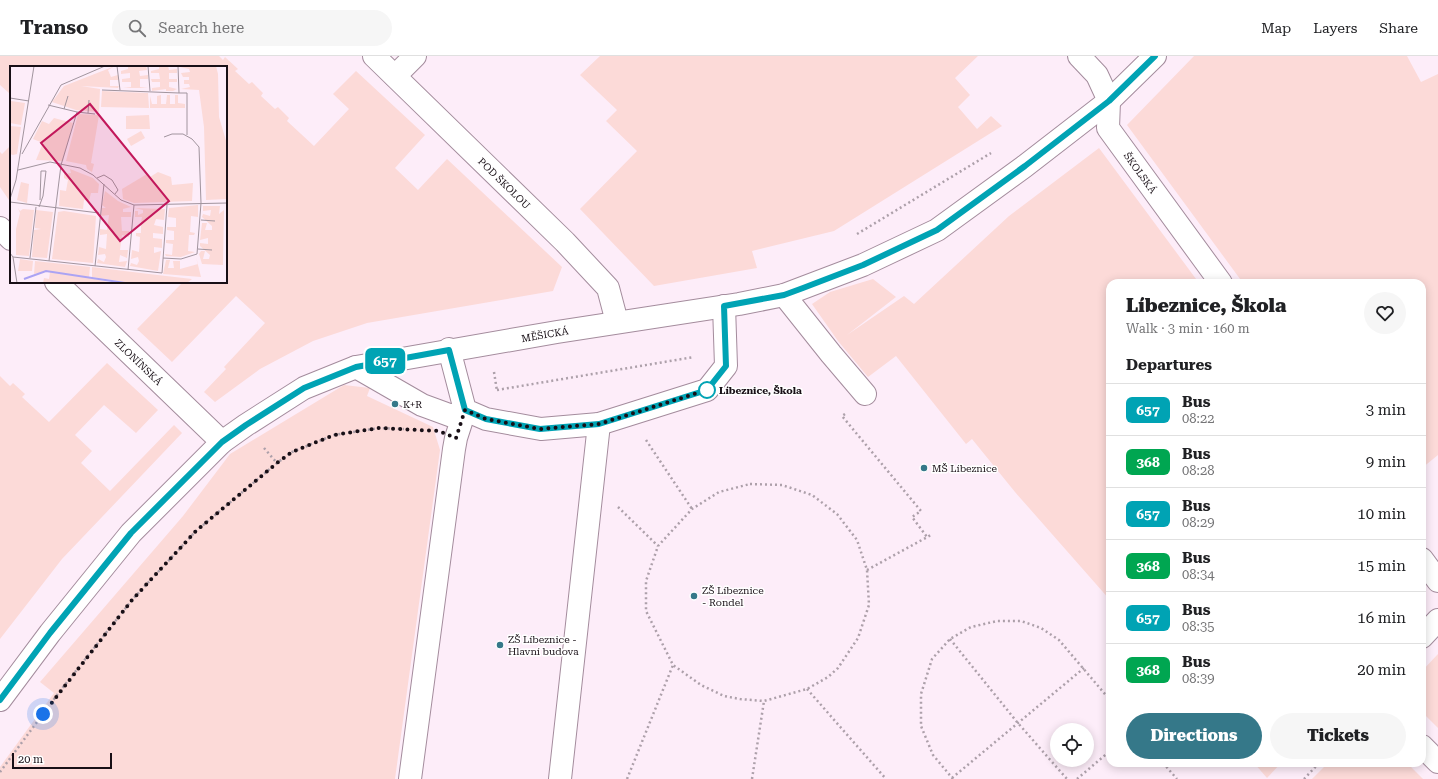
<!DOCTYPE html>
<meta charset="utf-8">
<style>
body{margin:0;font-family:"Roboto Serif",serif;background:#f6f6f6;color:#202124;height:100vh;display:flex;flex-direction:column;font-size:15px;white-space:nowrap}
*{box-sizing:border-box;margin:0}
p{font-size:13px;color:#757577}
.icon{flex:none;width:22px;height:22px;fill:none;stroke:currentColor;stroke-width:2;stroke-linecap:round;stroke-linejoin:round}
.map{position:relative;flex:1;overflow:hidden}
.details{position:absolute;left:1106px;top:223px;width:320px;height:488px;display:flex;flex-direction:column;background:#fff;border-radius:12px;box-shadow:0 2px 10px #0003}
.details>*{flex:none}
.badge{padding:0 8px;border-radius:6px;font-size:14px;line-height:26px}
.buttons{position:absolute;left:1050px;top:667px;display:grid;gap:8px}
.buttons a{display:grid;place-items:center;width:44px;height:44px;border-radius:50%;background:#fff;box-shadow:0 2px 10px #0003;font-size:20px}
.scale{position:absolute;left:12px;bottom:10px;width:100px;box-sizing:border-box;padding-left:4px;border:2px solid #180f16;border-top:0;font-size:11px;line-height:14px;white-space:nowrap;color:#180f16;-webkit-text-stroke:3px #fff;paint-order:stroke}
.you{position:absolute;width:20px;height:20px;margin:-10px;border:3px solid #fff;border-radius:50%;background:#1a73e8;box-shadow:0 0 0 6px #1a73e833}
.map>.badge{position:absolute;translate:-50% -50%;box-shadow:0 0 0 2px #fff}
h2{padding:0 20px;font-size:15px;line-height:36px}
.round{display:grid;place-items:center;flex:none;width:42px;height:42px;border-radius:21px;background:#f6f6f6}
.overview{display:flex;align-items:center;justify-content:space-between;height:68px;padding:0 20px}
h1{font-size:19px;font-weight:800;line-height:30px}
.primary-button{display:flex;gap:8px;margin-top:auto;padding:8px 20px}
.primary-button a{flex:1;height:46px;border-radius:24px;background:#357889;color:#fff;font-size:16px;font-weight:800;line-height:46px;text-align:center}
.primary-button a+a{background:#f6f6f6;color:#202124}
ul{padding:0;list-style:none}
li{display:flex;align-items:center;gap:12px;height:52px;padding:0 20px;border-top:1px solid #e0e0e0}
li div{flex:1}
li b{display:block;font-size:15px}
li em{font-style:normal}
li .badge{min-width:44px;font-weight:700;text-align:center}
header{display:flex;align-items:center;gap:24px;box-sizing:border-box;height:56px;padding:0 20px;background:#fff;border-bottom:1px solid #e0e0e0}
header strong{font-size:19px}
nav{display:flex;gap:22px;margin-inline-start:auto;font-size:14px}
.search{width:280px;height:36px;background:#f6f6f6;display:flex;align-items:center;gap:10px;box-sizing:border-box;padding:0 14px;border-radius:22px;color:#757577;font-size:15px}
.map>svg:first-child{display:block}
</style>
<header>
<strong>Transo</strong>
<div class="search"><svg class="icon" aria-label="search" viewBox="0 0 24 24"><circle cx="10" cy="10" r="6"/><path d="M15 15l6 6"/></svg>Search here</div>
<nav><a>Map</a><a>Layers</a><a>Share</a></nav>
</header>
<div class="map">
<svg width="1438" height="723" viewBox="0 0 1438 723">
<rect width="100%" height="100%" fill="#fdedf9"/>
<path fill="#fcdad8" d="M0 0H219L223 4 225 1 238 13 235 15 249 28 252 26 263 37 261 40 275 53 278 51 289 62 287 65 314 90 349 53 333 38 356 15 425 79 395 112 418 134 447 103 562 211 553 235 367 267 313 285 260 313 215 346 204 336 226 313 224 311 265 267 236 240 172 306 137 273 183 226H226V11H11V36L9 37 0 29Z
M600 0H978L955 22 970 39 958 51 977 73 991 60 1002 70 834 175 752 195 757 212 654 230 580 153 637 95 606 65 617 54 580 19Z
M1194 0H1407L1421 26 1438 18V399L1422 412V227H1243L1127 69Z
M11 89V147L0 131V96L2 98Z
M1099 92 1199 227H1110V544L1015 436 972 383 966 388 896 300 868 321 838 285 812 248 830 236 873 223 896 241 847 279 904 240 914 248 1009 160Z
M107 307 158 354 136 377 104 349 75 379 92 395 81 407 110 435 174 369 182 377 62 503 0 583V320L10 330 13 327 25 338 22 341 49 366Z
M344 329 370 332 367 340 433 371 440 394 395 723H0V711L54 637 40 626 183 460 230 398Z
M1438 598V672L1422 656V615Z
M1254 707H1281L1267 722Z
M1328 707H1407L1423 723H1312Z"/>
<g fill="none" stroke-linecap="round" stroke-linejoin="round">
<g stroke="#a48c9d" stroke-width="24">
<g id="minor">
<path id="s1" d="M374 0 565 186 608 232 617 266"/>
<path id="s2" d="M1079 0 1097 19 1109 45 1108 72 1221 227"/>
<path d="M395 20 415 0"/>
<path d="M0 172 11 183"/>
<path id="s3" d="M56 226 222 386"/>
<path d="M784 239 831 298 865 338"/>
<path d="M449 293 465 354 486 363 541 373 599 368 707 334 726 310 724 250"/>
<path d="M356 311 422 349 452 360 465 354"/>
<path d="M1422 503 1438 525"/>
<path d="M1422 581 1438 564"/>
<path id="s4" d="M0 644 50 577 131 477 222 386 246 369 304 332 356 311 557 276 739 248 784 239 863 209 937 174 1025 110 1109 45 1155 0"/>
<path d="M1422 690 1438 706"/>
<path d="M410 723 454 393 456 382 465 354"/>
<path d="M560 723 599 368"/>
</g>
</g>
<path stroke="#ada0aa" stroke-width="2.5" stroke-dasharray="2 3" stroke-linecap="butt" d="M857 178 991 97
M494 316 497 335
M497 334 694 301
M845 358 842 360 921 455 912 461 927 481
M646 384 692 453
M264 392 277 407
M750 428 782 429 812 439 837 458 857 484 867 514 869 549 858 582 838 612 828 621 807 633 764 645 740 643 724 640 701 629 673 609 646 555V525L658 490 692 453 719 436Z
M618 451 658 490
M867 514 931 479
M950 583 1017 666 1067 723
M807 633 886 723
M1163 707 1177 723
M0 716 60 635 132 544 196 475 277 407 292 396 334 379 379 372 404 373
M952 722 1084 612
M627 723 673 609
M752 723 764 645
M953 723 933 699 921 670V638L932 603 950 583 971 571 997 565H1021L1041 572 1059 584 1110 644
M1077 723 1110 695
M1304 723 1319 707"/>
<use href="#minor" stroke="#fff" stroke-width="22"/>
</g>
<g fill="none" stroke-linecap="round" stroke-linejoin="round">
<g stroke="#fff" stroke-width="9">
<path id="line" d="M0 644 50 577 131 477 222 386 246 369 304 332 356 311 449 294 465 354 486 363 540 373 599 368 707 334 726 310 724 250 784 239 803 232 863 209 937 174 1025 110 1109 45 1155 0"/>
</g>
<use href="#line" stroke="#00a3b4" stroke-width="6"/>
<path stroke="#180f16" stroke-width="4" stroke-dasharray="0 7.2" d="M43 658 132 544 196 475 277 407 292 396 334 379 379 372 439 375 456 382 465 354 486 363 540 373 599 368 707 334"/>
</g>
<circle fill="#fff" stroke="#00a3b4" stroke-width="2" cx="707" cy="334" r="8"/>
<g fill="#357889" stroke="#fff" stroke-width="1.5">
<circle cx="395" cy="348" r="4"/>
<circle cx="924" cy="412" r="4"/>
<circle cx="694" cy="540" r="4"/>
<circle cx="500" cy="589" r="4"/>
</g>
<g text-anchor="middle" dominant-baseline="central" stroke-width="3" stroke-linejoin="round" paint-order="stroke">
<g font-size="10" fill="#180f16" stroke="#fff">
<text stroke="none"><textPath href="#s2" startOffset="137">ŠKOLSKÁ</textPath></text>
<text stroke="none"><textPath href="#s1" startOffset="182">POD ŠKOLOU</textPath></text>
<text stroke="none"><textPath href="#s4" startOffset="687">MĚŠICKÁ</textPath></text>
<text stroke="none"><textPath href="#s3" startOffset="115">ZLONÍNSKÁ</textPath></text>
</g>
<g font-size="10" font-weight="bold" fill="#180f16" stroke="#fff" text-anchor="start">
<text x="719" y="334">Líbeznice, Škola</text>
</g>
<g font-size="10" fill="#180f16" stroke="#fff" text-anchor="start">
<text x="403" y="348">K+R</text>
<text x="932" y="412">MŠ Líbeznice</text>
<text x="702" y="534">ZŠ Líbeznice<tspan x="702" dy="12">- Rondel</tspan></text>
<text x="508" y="583">ZŠ Líbeznice -<tspan x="508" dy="12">Hlavní budova</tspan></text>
</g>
</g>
<g transform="translate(10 10)">
<rect width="217" height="217" fill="#fdedf9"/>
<path d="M105 0 98 4 101 11 108 9 109 14H100V20H109L108 22 71 20 90 23 89 46 66 44 42 36 54 20ZM118 0H136L137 4 129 5 130 10 138 9V13H130V21L138 22H113L121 21V16H112V13L120 12V7L111 8V5L118 3ZM149 0H158L159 4 167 3V7H159V13H167V16H159V21L167 23 163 25H156V23L142 25V22L150 21V16H142L141 13H150L149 7H141V5L149 3ZM206 0 208 8 209 51 217 78V133L196 134 194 61 189 24 171 23 180 21 179 18H174V14H179V11H173L171 7 180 6 179 3 170 1ZM92 25 138 27 139 42 91 41ZM151 29V38H156L157 29H160V38H165V29H168V37L175 38V42H140V30L142 38H147V30ZM1 35 15 37 11 59 0 57ZM68 48 89 49 81 97 84 98 82 106 77 103 76 99 56 95ZM139 49 140 63H116V50ZM44 52 63 57 53 95 26 94 33 77 23 73 32 55 39 58ZM0 60 11 61 7 88 3 89 0 88ZM131 65 135 72 121 80 117 73ZM60 103 83 112 89 118 88 127H81L79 135 74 134 73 143 49 140 50 124 56 125 58 114 54 112V108L61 107ZM148 106 161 111 162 119 183 117 182 135 124 137 113 133 112 123 137 108 140 111ZM11 116 19 118 17 137 7 134ZM95 125 108 135 121 141 113 143V146H121V151H111L112 165H119V171L112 169 110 184H118L117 192 110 189 109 196 117 195 115 201 87 197 88 193 94 196 96 191 95 188 88 189 89 181 96 183 97 168 90 169V163L97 164 99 149 91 150 92 142H96L92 139ZM188 139V151L181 150 180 166 185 167 184 169H179L178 185 185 186 171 191 156 190 155 188 162 189 163 178 156 177V174H164V165L157 164V161H166V152L158 151 159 142ZM193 140H210L209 148 214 144 213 199 192 198 189 188 191 185H195L193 193H199L200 189 190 180V177L198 178V172L190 174 192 157H197L195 164H202V160L192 151 193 148 200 150 201 144 193 145ZM8 142 10 145 13 143 24 144 19 190 6 189V163L10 147ZM125 142 155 143 154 154 146 153 144 159 153 161V168L143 167V172L152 173V182L144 181V187L151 185 148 205 120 200 121 197 127 199 129 195 128 191 121 193 122 184 129 186 130 171 126 170V167H131V156L132 151H125V145H128V149L133 147V144ZM26 144 43 146 37 192 22 191 24 164 31 163 25 162ZM54 145 86 150 83 197 42 193 48 146ZM186 191 191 211 153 208 156 194H160L158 202H164L163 195H170V203L188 198ZM10 193 23 195 22 205H8ZM25 195 80 201 79 211 38 205 24 208ZM82 201 139 208 182 213 177 217H122L82 211ZM40 206 80 212 103 217H33L34 212 39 213Z" fill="#fcdad8"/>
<path fill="none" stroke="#aba3f3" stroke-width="2" d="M14 213 36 205 115 217"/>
<path fill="none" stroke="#a1949e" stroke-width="1" d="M107 0 110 24M138 0 140 25M168 0 169 27H177V69M92 24 169 27M0 32 19 35M38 39 67 46 85 48M54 43 58 30M78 47 79 34M12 88 51 19 95 0M8 104 40 96 70 102 83 109 111 134 124 139 217 137M87 112 94 109 102 114 108 124 105 128M0 133 6 114 24 0M0 136 89 147M29 141 33 130 36 105H31L30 134M191 154 205 155M188 183 202 184M0 187 3 191 7 217M3 191 152 207 157 139M20 192 26 141M153 192 171 193 187 188 191 137 189 81 182 73 173 68H162L154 71M39 195 51 99 67 46M85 200 94 118M118 204 124 139"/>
<path fill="#c2185b" fill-opacity="0.15" stroke="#c2185b" stroke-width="2" d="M80 38 159 135 110 175 31 77Z"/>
<rect width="217" height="217" fill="none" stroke="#180f16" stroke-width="2"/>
</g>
</svg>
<div class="buttons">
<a><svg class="icon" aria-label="locate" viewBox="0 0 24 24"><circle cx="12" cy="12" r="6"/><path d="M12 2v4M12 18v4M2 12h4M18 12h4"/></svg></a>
</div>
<div class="scale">20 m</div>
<div class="you" style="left:43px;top:658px"></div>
<b class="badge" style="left:385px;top:305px;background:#00a3b4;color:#fff">657</b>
<section class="details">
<div class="overview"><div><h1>Líbeznice, Škola</h1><p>Walk · 3 min · 160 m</p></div><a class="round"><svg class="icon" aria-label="heart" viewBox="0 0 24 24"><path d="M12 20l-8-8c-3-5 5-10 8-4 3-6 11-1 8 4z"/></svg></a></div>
<h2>Departures</h2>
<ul>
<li><span class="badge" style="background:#00a3b4;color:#fff">657</span><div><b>Bus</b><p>08:22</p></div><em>3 min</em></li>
<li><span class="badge" style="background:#00a651;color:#fff">368</span><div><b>Bus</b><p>08:28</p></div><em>9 min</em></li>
<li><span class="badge" style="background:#00a3b4;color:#fff">657</span><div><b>Bus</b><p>08:29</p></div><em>10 min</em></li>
<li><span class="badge" style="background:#00a651;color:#fff">368</span><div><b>Bus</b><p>08:34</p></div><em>15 min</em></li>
<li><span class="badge" style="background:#00a3b4;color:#fff">657</span><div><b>Bus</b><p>08:35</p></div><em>16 min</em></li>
<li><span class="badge" style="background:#00a651;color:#fff">368</span><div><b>Bus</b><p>08:39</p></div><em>20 min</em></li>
</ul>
<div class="primary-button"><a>Directions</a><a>Tickets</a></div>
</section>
</div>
